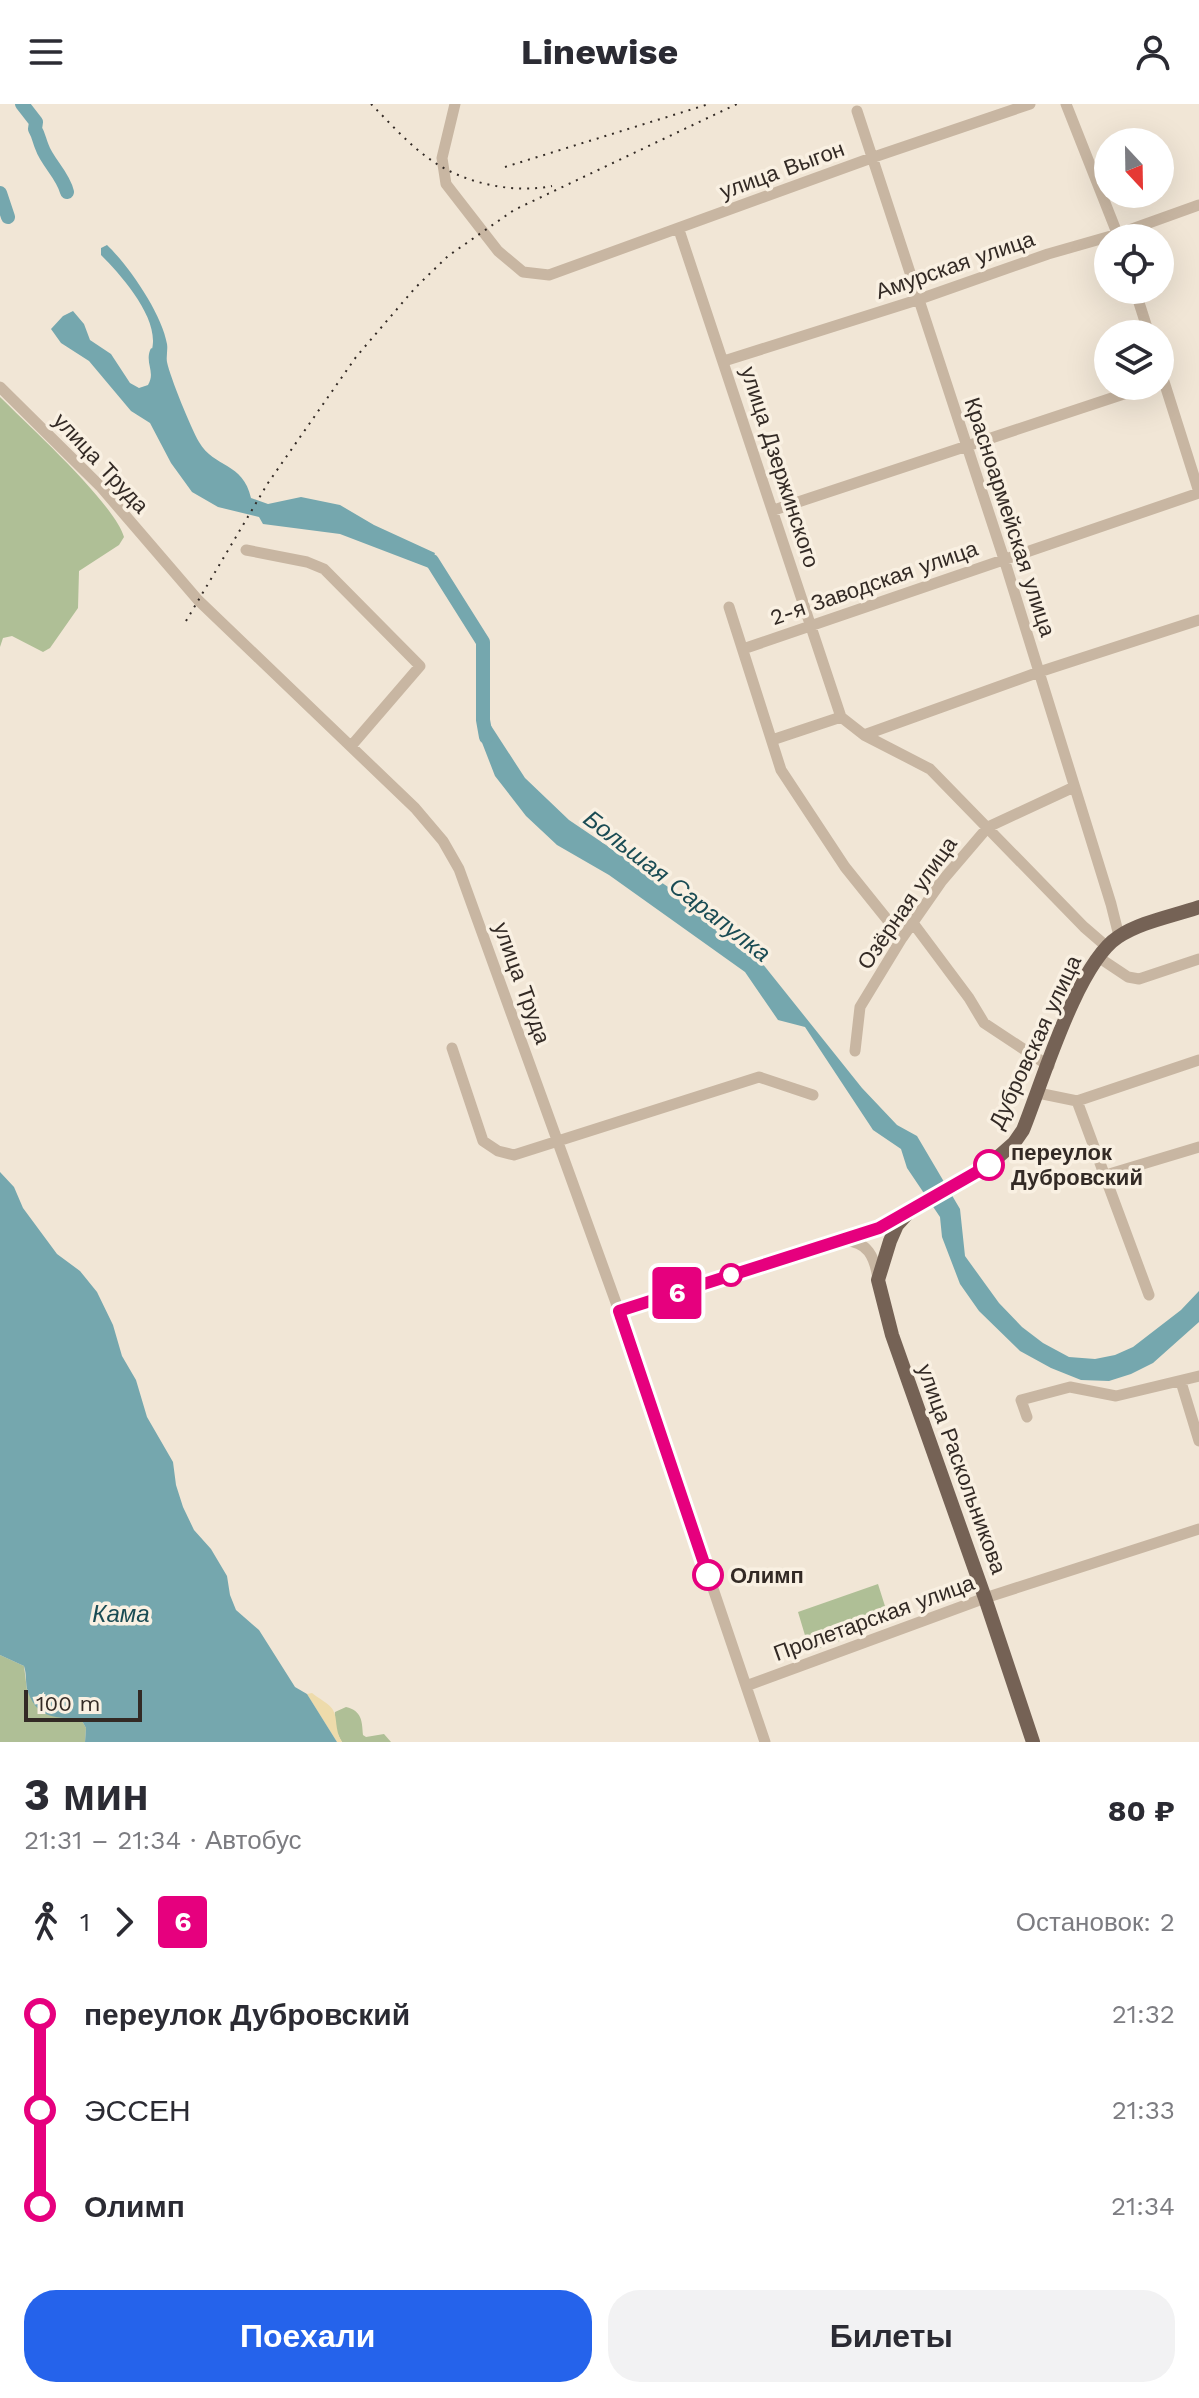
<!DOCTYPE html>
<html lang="ru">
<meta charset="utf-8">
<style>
body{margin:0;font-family:"Work Sans",sans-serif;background:#f2f2f3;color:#2b2b33;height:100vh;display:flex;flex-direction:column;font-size:30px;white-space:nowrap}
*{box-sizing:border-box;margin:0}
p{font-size:26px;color:#7c7c81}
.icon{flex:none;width:44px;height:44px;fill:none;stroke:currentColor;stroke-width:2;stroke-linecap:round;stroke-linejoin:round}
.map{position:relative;height:1638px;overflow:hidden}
.drawer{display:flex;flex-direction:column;background:#fff;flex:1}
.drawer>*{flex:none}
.badge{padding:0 16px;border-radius:6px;font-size:28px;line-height:52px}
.needle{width:52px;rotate:158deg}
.tools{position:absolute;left:1094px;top:24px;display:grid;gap:16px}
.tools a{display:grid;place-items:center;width:80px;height:80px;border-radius:50%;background:#fff;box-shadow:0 8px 32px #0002;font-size:40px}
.scale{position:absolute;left:24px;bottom:20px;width:118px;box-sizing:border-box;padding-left:8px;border:4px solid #332a25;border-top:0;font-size:22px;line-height:28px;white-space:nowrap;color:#332a25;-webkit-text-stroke:6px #f9f0e2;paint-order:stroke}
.map>.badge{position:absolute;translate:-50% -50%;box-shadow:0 0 0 4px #fff}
.legs{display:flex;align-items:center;gap:12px;height:88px;padding:0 24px;font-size:26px}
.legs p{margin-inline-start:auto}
.summary{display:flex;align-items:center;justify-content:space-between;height:136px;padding:0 24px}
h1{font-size:44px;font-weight:700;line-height:60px}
.action{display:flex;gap:16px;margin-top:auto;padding:16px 24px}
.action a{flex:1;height:92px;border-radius:32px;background:#2563eb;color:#fff;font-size:32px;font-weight:700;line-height:92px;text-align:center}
.action a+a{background:#f2f2f3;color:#2b2b33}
ul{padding:0 24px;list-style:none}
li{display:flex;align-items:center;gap:28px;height:96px;font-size:30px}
li i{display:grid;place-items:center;width:12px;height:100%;margin:0 10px;background:currentColor}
li i::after{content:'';width:20px;height:20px;margin:-10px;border:6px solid;border-radius:50%;background:#fff}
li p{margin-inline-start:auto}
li:first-child i{background:linear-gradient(#0000 50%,currentColor 0)}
li:last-child i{background:linear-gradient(currentColor 50%,#0000 0)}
header{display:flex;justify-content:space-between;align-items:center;height:104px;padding:0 24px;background:#fff;font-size:36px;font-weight:700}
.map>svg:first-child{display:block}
</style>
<header><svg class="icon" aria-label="menu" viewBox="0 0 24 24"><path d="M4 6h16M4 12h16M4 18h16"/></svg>Linewise<svg class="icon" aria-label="person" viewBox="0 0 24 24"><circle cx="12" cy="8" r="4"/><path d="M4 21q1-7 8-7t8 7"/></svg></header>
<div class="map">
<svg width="1199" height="1638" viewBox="0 0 1199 1638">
<rect width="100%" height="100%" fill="#f1e6d6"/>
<path fill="#afbf96" d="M0 293C29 322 114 399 124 433L119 441 79 467 78 504 50 544 43 548 12 532 3 534 0 543Z
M878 1480 890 1518 810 1548 798 1508Z
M0 1551 24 1562 27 1586 75 1615H81L86 1624 85 1638H0Z
M346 1603C362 1607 362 1617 363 1631L366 1633 384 1630 391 1638H342C336 1628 333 1620 335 1608Z"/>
<path fill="#eedbab" d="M312 1589C318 1594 330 1600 333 1606 338 1614 334 1625 342 1638H337L307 1590Z"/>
<path fill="#75a7ae" d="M107 141C129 162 162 210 167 240 168 246 166 252 167 258 170 273 191 324 199 338 214 364 243 358 251 394L268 400 301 393 340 401 374 421 435 449 429 464 340 430 263 420 259 413 218 403 192 388 171 359 150 319 131 307 89 257 61 239 51 225 63 212 73 207 84 220 90 236 111 250 130 279 139 284 148 281C155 269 147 262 149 250 152 238 152 251 153 238 154 208 120 170 101 151V144Z
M480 616 488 617 525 674 569 716 677 789 754 849 862 984 897 1021 917 1032 960 1105 965 1152 999 1199 1022 1223 1043 1239 1069 1253 1095 1255 1115 1251 1133 1243 1181 1206 1199 1187V1218L1153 1259 1131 1270 1109 1277 1081 1276 1051 1264 1020 1247 979 1207 960 1180 942 1133 940 1113 907 1064 901 1045 873 1026 805 923 778 916 745 868 609 771 557 741 526 712 495 672 481 636Z
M0 1068 14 1083 23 1104 57 1150 80 1167 97 1188 113 1221 122 1252 136 1276 147 1313 173 1358 176 1381 183 1403 194 1426 211 1445 227 1472 230 1491 236 1506 259 1526 295 1583 307 1590 337 1638H85L86 1624 81 1615C57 1613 38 1616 28 1588 25 1579 27 1571 24 1562L0 1551Z"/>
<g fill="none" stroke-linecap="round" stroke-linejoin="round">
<path stroke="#75a7ae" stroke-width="14" d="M22 0 36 18 35 25C39 32 39 36 42 43 47 58 63 71 67 88
M0 89 8 113
M414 450 432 457 483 538V616L486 633"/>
<path stroke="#c8b6a2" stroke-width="11" d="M455 0 442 54 446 80 498 147 523 168 549 171 874 53 1030 0
M1066 0 1119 134
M857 7 1004 455 1111 800 1119 832
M679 126 841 613
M1135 186 1149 230
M724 257 917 196 1048 150 1118 130 1199 101
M1160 265 1199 388
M0 283 100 382 198 496 415 704 443 737 459 765 619 1207 765 1638
M774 406 1148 282
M246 446 307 458 324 465 420 562 352 641
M729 503 781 666 845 763 902 834
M743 545 1199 389
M841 613 864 631 930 665 1084 823 1106 842
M864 631 1039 568 1199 516
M772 636 841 613
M913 819 969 894 984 919 1049 962
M1098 853 1128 873 1139 875 1199 855
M452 944 483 1037 498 1047 514 1051 759 973 813 991
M855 947 860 903 902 834 941 778 988 723 1074 683
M1038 989 1077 997 1199 956
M1077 997 1149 1191
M1106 1071 1199 1043
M843 1137C868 1136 875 1154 878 1175
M619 1207 879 1124 901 1113
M1181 1278 1199 1337
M1027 1313 1021 1296 1070 1283 1116 1292 1199 1272
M746 1582 985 1494 1199 1425"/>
<path stroke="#756255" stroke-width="14" d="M1033 1638 985 1494 892 1231 878 1176 890 1137 897 1121 908 1109 989 1061 1014 1039 1023 1026C1042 979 1077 860 1118 833 1140 818 1173 812 1199 803"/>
<path stroke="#332a25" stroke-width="2" stroke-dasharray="2 6" stroke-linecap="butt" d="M371 0C390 19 409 41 431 56 463 79 513 90 552 82
M505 63 709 0
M186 517 268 379 356 253 415 184 448 152 514 106 737 0"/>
</g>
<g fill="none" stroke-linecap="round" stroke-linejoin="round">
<g stroke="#fff" stroke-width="18">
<path id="line-1" d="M708 1471 619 1207 879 1124 989 1061"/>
</g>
<use href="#line-1" stroke="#e6007e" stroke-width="12"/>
</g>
<g fill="#fff" stroke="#e6007e" stroke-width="4">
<circle cx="989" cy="1061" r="14"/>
<circle cx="731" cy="1171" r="10"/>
<circle cx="708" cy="1471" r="14"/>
</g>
<g text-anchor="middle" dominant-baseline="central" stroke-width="7" stroke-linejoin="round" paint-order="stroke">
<g font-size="22" fill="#332a25" stroke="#f9f0e2">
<text transform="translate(782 66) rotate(-20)">улица Выгон</text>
<text transform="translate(955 161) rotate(-19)">Амурская улица</text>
<text transform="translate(101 359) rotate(47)">улица Труда</text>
<text transform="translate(780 363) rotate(72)">улица Дзержинского</text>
<text transform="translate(1010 413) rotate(72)">Красноармейская улица</text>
<text transform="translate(874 479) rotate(-19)">2-я Заводская улица</text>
<text transform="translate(907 799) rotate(-55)">Озёрная улица</text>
<text transform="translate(522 879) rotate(70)">улица Труда</text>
<text transform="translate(1035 938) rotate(-65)">Дубровская улица</text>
<text transform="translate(962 1365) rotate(70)">улица Раскольникова</text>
<text transform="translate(874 1514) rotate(-20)">Пролетарская улица</text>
</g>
<g font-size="22" font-weight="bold" fill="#332a25" stroke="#f9f0e2" text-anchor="start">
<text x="1011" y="1048">переулок<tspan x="1011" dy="25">Дубровский</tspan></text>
<text x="730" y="1471">Олимп</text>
</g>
<g font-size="24" font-style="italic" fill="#1a4c54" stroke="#f9f0e2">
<text transform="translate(677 782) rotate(38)">Большая Сарапулка</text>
<text x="121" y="1510">Кама</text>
</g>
</g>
</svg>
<div class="tools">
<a><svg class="needle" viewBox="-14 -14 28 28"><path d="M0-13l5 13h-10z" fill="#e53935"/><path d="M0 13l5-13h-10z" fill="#7c7c81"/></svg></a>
<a><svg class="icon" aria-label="locate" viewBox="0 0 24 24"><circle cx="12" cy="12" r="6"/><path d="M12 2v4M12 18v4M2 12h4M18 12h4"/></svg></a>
<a><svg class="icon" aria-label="layers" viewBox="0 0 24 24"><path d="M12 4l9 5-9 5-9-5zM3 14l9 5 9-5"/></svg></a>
</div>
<div class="scale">100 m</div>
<b class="badge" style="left:677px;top:1189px;background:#e6007e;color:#fff">6</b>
</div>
<section class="drawer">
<div class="summary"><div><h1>3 мин</h1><p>21:31 – 21:34 · Автобус</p></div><b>80 ₽</b></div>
<div class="legs"><svg class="icon" aria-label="walk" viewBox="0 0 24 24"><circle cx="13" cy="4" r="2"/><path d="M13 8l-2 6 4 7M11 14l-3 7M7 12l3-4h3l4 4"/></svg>1<svg class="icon" aria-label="forward" viewBox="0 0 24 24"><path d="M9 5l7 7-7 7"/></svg><b class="badge" style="background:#e6007e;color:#fff">6</b><p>Остановок: 2</p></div>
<ul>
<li><i style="color:#e6007e"></i><b>переулок Дубровский</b><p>21:32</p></li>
<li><i style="color:#e6007e"></i><span>ЭССЕН</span><p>21:33</p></li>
<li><i style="color:#e6007e"></i><b>Олимп</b><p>21:34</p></li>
</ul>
<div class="action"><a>Поехали</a><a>Билеты</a></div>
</section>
